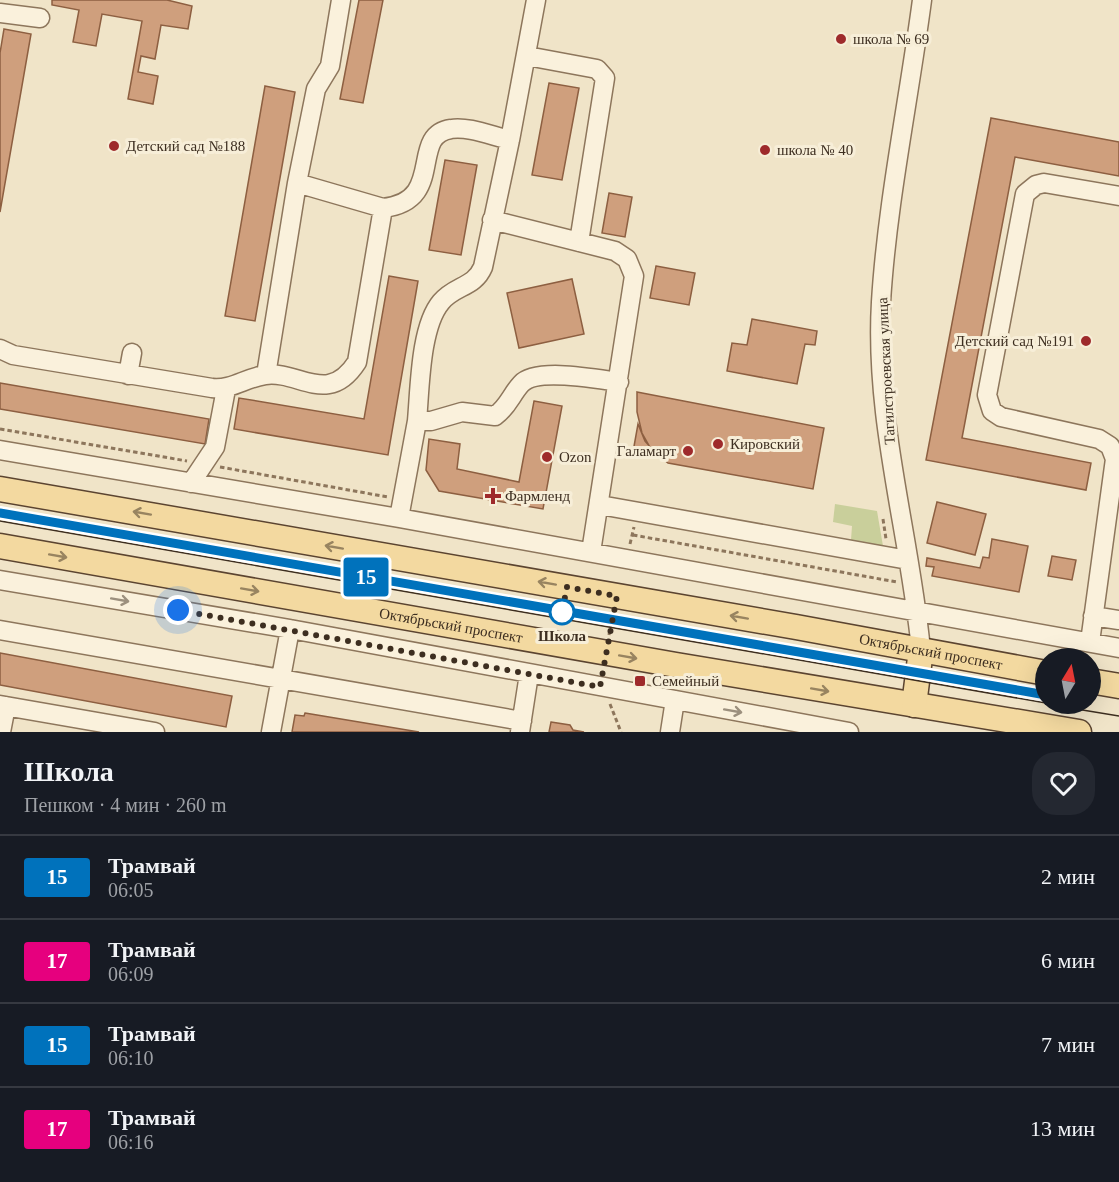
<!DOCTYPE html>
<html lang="ru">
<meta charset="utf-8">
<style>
body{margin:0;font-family:Georgia,serif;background:#242831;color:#f1f3f6;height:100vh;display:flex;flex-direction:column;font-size:22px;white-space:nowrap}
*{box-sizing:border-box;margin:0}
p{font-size:20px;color:#9ea1a6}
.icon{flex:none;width:33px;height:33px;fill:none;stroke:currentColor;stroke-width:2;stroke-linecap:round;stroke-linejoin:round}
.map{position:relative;height:732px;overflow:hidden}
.side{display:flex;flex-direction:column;background:#171b24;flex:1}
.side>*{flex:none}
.badge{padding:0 12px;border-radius:4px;font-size:21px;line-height:39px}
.needle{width:39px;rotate:10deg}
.fabs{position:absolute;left:1035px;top:648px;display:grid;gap:12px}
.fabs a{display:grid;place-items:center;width:66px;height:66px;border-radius:50%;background:#171b24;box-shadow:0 6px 24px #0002;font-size:30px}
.you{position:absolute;width:30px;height:30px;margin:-15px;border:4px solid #fff;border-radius:50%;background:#1a73e8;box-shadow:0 0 0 9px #1a73e833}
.map>.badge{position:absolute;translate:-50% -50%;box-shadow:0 0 0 3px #fff}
.round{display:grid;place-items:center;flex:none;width:63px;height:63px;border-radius:24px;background:#242831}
.overview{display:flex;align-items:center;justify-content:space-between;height:102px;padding:0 24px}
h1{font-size:28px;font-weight:600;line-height:45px}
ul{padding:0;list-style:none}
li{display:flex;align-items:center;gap:18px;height:84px;padding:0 24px;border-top:2px solid #363941}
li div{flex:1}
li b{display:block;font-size:22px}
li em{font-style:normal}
li .badge{min-width:66px;font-weight:700;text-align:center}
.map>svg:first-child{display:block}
</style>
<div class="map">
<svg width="1119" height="732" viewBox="0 0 1119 732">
<rect width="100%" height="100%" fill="#f0e4c8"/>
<path fill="#c9cf9b" d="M835 504 877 511 883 546 851 540 852 526 833 522Z"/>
<path fill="#cf9f7d" stroke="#8d5f41" stroke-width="1.5" d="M52 0H167L192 6 188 29 161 25 155 59 141 56 138 72 158 76 153 104 128 99 142 21 102 14 96 46 73 42 79 10 52 5Z
M359 0H383L363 103 340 99Z
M4 29 31 34 0 212V53Z
M549 83 579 88 562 180 532 175Z
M265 86 295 92 255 321 225 316Z
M991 118 1119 142V176L1015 157 962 438 1091 463 1086 490 926 460Z
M445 160 477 165 461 255 429 250Z
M609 193 632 197 625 237 602 233Z
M656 266 695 273 689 305 650 298Z
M389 276 418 281 388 455 234 429 239 398 364 419Z
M572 279 584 334 519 348 507 293Z
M752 319 817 331 815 345 805 344 797 384 727 371 732 343 747 345Z
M0 383 209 419 205 444 0 409Z
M637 392 824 428 813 489 668 463 651 449 642 433 637 412Z
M534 401 562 406 543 509 439 491 426 470 429 439 460 444 457 469 519 482Z
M638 424 645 441 659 457 633 452Z
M937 502 986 514 975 555 927 543Z
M992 539 1028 546 1019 592 932 576 934 567 926 566 927 558 980 568 983 557 989 558Z
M1052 556 1076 560 1072 580 1048 576Z
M0 653 232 696 226 727 0 685Z
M305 713 419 732H292L295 715 304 716Z
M551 722 570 725 573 730 584 732H549Z"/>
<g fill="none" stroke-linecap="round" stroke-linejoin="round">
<g stroke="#8d765c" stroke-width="21">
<path id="minor" d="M0 13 40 18
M527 56 597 69 605 78 579 242
M510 140 536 0
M297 183 383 208C447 201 408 135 451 129 468 126 492 136 510 140L483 267C474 288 455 285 441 302 420 327 420 388 417 421
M492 220 615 251 627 259 634 276 591 552
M0 349 13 355 212 388C232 390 245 378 265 375 299 370 328 407 357 362L383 208
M128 375 132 353
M266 375 297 183 316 89 330 66 341 0
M0 450 399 518 1119 648
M191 483 215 447 226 389
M600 505 908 560
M399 518 417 421H431L462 412 495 416C508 407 511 395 521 384 536 367 597 379 619 382
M0 580 290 629 849 732
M1093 616 1119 620
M0 630 522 721
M1090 642 1115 459 1110 446 1099 439 1001 417 992 411 987 395 1025 194 1036 185 1044 183 1119 196
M921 650C910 534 874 420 881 302 887 203 909 99 922 0
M0 705 155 732
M1 732 6 706
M271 732 290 629
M520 732 529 674
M670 732 675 700"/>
</g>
<g stroke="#5b4430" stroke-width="27">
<g id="major">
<path id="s1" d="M0 489 796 627 1046 673"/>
<path id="s2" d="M0 546 676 665 1079 732"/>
<path d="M1090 681 1119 686"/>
<path d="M914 705 921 650"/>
</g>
</g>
<path stroke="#8d765c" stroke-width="3" stroke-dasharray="4.5 3" stroke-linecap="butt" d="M0 429 187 461
M220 467 388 497
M883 519 886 539
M633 535 897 582
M630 544 634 527
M609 635 612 615
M610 704 621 732"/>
<use href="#minor" stroke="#faf1dc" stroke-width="18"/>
<use href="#major" stroke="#f3d9a0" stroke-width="24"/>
<path stroke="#3d2e20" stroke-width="1.5" d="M0 521 1046 703
M1046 704 1119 716"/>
</g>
<defs><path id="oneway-shaft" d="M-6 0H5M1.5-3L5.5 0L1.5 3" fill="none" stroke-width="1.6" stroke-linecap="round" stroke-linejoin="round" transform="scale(1.5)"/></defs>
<g stroke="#988460">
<use href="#oneway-shaft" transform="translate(142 513) rotate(-170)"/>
<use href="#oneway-shaft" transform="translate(334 547) rotate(-170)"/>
<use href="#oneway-shaft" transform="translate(58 556) rotate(10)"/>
<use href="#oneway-shaft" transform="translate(547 583) rotate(-170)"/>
<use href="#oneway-shaft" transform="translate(250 590) rotate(10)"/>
<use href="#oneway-shaft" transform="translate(739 617) rotate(-170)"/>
<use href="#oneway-shaft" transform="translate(628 657) rotate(10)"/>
<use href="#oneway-shaft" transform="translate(820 690) rotate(10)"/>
</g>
<g stroke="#9c907e">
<use href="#oneway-shaft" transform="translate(120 600) rotate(10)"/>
<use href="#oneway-shaft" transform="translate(733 711) rotate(10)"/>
</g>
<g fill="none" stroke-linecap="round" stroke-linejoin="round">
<g stroke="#fff" stroke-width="14">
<path id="line" d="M0 513 1046 695"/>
</g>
<use href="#line" stroke="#0072bc" stroke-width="9"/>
<path stroke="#3d2e20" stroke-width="6" stroke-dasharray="0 10.8" d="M178 610 600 687 617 596 567 587 562 612"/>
</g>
<g fill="#9e2a2b" stroke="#f7eed8" stroke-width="2">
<circle cx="841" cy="39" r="6"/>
<circle cx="114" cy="146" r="6"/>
<circle cx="765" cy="150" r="6"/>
<circle cx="1086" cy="341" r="6"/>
<circle cx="718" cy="444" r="6"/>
<circle cx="688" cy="451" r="6"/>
<circle cx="547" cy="457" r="6"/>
<path d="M490 487h6v6h6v6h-6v6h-6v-6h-6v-6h6z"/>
<rect x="634" y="675" width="12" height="12" rx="3"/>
</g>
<circle fill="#fff" stroke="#0072bc" stroke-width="3" cx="562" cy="612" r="12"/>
<g text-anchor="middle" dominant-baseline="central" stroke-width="6" stroke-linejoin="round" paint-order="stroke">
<g font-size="15" fill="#3d2e20" stroke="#f7eed8" text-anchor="start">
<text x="853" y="39">школа № 69</text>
<text x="126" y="146">Детский сад №188</text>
<text x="777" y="150">школа № 40</text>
<text x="1074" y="341" text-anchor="end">Детский сад №191</text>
<text x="730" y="444">Кировский</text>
<text x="676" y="451" text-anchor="end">Галамарт</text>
<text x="559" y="457">Ozon</text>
<text x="505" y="496">Фармленд</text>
<text x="652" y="681">Семейный</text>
</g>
<g font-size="15" fill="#3d2e20" stroke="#f7eed8">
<text transform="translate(886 371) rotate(-93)">Тагилстроевская улица</text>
<text stroke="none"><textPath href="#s2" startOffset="458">Октябрьский проспект</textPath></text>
<text stroke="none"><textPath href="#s1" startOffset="945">Октябрьский проспект</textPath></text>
</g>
<g font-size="15" font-weight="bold" fill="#3d2e20" stroke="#f7eed8">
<text x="562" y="636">Школа</text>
</g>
</g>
</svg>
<div class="fabs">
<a><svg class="needle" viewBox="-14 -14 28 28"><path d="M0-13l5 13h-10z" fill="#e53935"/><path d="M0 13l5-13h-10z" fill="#9ea1a6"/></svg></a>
</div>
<div class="you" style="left:178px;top:610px"></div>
<b class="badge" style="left:366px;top:577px;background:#0072bc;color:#fff">15</b>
</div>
<section class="side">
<div class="overview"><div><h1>Школа</h1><p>Пешком · 4 мин · 260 m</p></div><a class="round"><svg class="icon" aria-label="heart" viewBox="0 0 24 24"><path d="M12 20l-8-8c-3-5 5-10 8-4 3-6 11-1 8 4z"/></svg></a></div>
<ul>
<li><span class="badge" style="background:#0072bc;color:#fff">15</span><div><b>Трамвай</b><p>06:05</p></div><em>2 мин</em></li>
<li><span class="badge" style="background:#e6007e;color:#fff">17</span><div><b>Трамвай</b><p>06:09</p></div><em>6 мин</em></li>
<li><span class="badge" style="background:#0072bc;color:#fff">15</span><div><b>Трамвай</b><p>06:10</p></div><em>7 мин</em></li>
<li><span class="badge" style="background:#e6007e;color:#fff">17</span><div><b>Трамвай</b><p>06:16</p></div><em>13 мин</em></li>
</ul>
</section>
